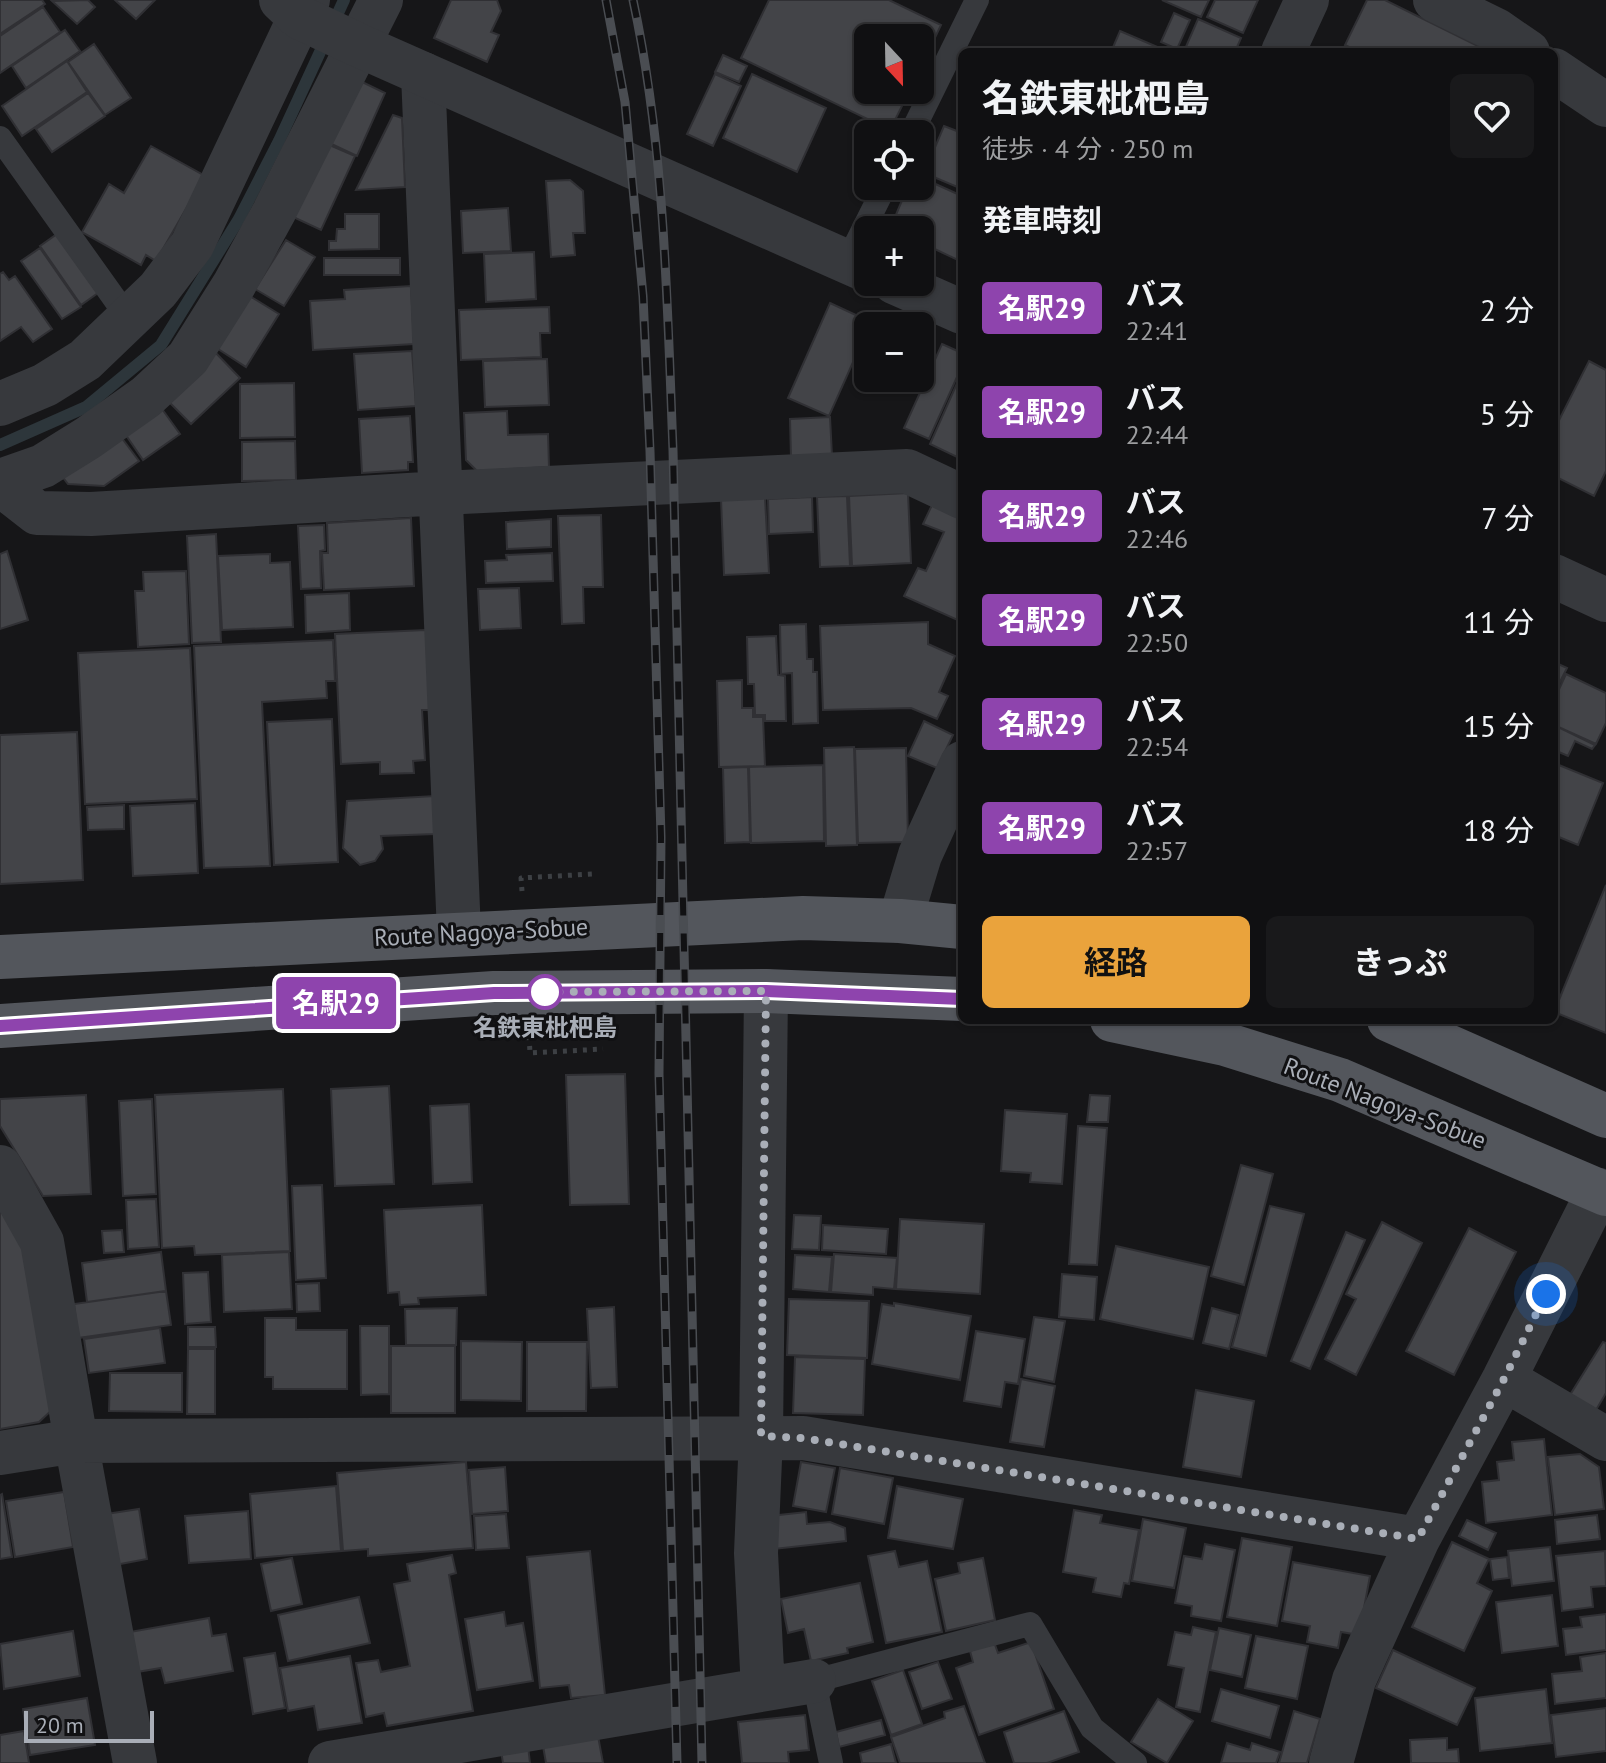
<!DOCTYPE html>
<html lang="ja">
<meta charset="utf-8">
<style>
body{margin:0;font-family:"PT Sans","Noto Sans JP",sans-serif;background:#19191b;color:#f1f3f6;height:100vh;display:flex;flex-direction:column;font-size:30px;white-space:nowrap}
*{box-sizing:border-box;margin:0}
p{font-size:26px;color:#9c9d9f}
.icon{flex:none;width:44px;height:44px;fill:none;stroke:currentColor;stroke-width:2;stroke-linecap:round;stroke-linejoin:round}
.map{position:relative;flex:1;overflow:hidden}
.panel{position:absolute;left:958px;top:48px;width:600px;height:976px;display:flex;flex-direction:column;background:#101012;border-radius:12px;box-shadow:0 2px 6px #0004,0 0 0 2px #303032}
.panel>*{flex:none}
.badge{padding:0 16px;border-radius:6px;font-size:28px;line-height:52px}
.needle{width:52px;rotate:158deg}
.buttons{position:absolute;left:854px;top:24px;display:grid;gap:16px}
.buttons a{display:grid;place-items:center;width:80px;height:80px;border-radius:12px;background:#101012;box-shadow:0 2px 6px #0004,0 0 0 2px #303032;font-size:40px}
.scale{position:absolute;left:24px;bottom:20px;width:130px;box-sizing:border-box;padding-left:8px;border:4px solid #a9aeb7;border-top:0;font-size:22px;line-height:28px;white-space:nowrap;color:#a9aeb7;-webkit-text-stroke:6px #111113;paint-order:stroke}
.you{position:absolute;width:40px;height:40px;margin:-20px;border:6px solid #fff;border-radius:50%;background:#1a73e8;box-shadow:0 0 0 12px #1a73e833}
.map>.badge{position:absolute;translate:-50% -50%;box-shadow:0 0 0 4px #fff}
h2{padding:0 24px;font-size:30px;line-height:72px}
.round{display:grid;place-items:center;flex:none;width:84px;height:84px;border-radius:12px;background:#19191b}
.summary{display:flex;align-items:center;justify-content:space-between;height:136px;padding:0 24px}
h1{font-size:38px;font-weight:700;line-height:60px}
.button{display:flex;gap:16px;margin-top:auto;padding:16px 24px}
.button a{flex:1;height:92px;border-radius:12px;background:#eaa33c;color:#111;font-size:32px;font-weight:700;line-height:92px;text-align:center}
.button a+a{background:#19191b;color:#f1f3f6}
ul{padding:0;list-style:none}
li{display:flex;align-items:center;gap:24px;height:104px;padding:0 24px}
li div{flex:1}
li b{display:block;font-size:30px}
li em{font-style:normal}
li .badge{min-width:88px;font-weight:700;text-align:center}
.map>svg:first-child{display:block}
</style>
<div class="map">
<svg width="1606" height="1763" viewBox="0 0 1606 1763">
<rect width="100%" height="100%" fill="#161618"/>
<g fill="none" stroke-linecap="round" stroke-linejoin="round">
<path stroke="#2d363b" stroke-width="12" d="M0 445 86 407 161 345 239 219 279 141 344 0"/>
</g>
<path fill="#434448" stroke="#303034" stroke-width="2" d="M0 0H42L45 4 0 34Z
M88 0 95 7 77 24 52 1Z
M115 0H155L136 19Z
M451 0H497L501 11 491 32 499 35 487 62 434 38Z
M769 0H889L941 25 920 69V38H868V90H910L890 130 741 58Z
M1162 0H1209L1201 17Z
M1215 0H1258L1243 33 1207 17Z
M1367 0H1385L1484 49 1483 52H1359L1345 45Z
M43 7 60 32 0 73V36Z
M1174 13 1190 20 1177 49 1161 42Z
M1198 19 1241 38 1235 52H1193L1185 49Z
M65 30 80 51 26 88 12 66Z
M1120 31 1169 52H1111Z
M94 44 131 98 105 115 68 62Z
M723 55 747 66 739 82 715 72Z
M67 61 87 92 22 136 2 106Z
M715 74 741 86 713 146 687 134Z
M752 74 826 108 797 172 723 138Z
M354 78 385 93 357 156 325 141Z
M88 93 105 116 52 152 36 129Z
M393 115 402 118 405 187 356 190Z
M944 126 962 133V189L924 173Z
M325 143 355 156 321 230 291 216Z
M151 146 205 176 156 261 146 255 141 265 82 232 109 184 124 193Z
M920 177 962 196V262L920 242V230L890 229 908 186H920Z
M570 180 583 191 585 233H573L575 255 551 257 546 181Z
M508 208 511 251 463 253 461 211Z
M345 214H379V249L329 250V241H336L337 229H345Z
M57 234 98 293 81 305 40 246Z
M286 240 315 257 284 306 255 289Z
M40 248 81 307 62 319 21 261Z
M534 252 536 299 486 302 484 254Z
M324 258H400V275H324Z
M3 272 9 280 15 276 52 329 33 342 21 327 0 341V274Z
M411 286 414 344 313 350 310 301 345 299 344 290Z
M248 295 279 314 246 367 215 347Z
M830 303 871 322 829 416 788 398Z
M549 307 550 333H540L541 357 461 360 459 310Z
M942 344 962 353V366L929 439 904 428Z
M213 350 240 378 191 424 164 397Z
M412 351 416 406 358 410 354 354Z
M547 359 549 405 485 407 483 361Z
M1589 361 1606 370V471L1594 496 1554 476V430Z
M962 372V451L959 458 930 444Z
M294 383 295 437 240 438V384Z
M157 402 180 434 143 460 121 428Z
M507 411 508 435 548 434 549 467 477 471 466 460 464 413Z
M410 416 413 462H408V470L362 473 359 419Z
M830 417 832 456 791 458 790 419Z
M115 429 139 461 104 486 68 484 58 471Z
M295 441 296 480 242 481V442Z
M908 493 911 563 852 566 849 496Z
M847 496 850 566 820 567 817 497Z
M812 497 813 532 769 534 768 499Z
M765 498 769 573 724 575 721 499Z
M932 505 962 519V622L904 596 918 568 926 571 944 532 923 524Z
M601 515 603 587H583L584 623 562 624 558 516Z
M411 518 414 586 324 590 322 553H328L327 523Z
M551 519V547L507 549 506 522Z
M324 525 325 550 320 551 321 588 301 589 298 526Z
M216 534 221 642 192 643 187 536Z
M7 551 28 620 0 629V554Z
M552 553 553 581 486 583 485 561 507 560 506 555Z
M270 554V563L290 562 293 627 222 630 218 556Z
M186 571 189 644 138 647 135 591H144L143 572Z
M519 588 521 628 480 630 478 589Z
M349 593 350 630 306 633 305 595Z
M928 622V644L955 656 939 692 948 696 937 719 911 708 823 710 820 626Z
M806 624 807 659H813V672H817L818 723 793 724 792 673 781 674 780 625Z
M426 630 430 710H422L425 760 413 761 414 773 380 774V762L341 764 335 634Z
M776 636 778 675 785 676 786 721H765V715H755L754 684H748L747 637Z
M333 640 335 681H326L327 698 262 702 270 866 204 868 194 646Z
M190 648 197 799 85 804 78 653Z
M1554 662 1567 668 1554 694Z
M1566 674 1606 693V723L1596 744 1554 725V700Z
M742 680V708H753V717H763L765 766 719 767 717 681Z
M332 719 338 862 274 865 267 722Z
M924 721 953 735 937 768 908 756Z
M1554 725 1595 745 1592 749 1575 741 1568 756 1554 750Z
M77 732 83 880 0 884V735Z
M854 747 857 845 826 846 824 748Z
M906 748 908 842 858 843 855 749Z
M1554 763 1603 783 1578 845 1554 835Z
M823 765 824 841 751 843 749 767Z
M748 767 750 842 725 843 723 768Z
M435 796V834L381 836 383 849 375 861 360 865 343 848 347 801Z
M195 803 198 873 133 876 130 806Z
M124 805V829L88 830 87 807Z
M1606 885V1033L1554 1012Z
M625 1074 629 1204 570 1205 566 1075Z
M389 1086 394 1184 335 1186 331 1089Z
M283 1089 290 1251 195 1255 194 1246 162 1248 155 1095Z
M86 1095 91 1194 43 1196 0 1126V1099Z
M1090 1095 1110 1096 1108 1122H1087Z
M152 1099 156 1194 123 1196 119 1101Z
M469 1104 472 1182 433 1184 430 1106Z
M1005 1110 1067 1114 1062 1184 1030 1182 1031 1173 1001 1171Z
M1078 1126 1107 1128 1097 1265 1069 1264Z
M1241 1165 1273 1174 1244 1285 1211 1276Z
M322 1185 326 1278 296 1280 292 1186Z
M0 1197 27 1243 54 1408 39 1422 0 1429Z
M156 1199 159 1247 128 1249 126 1200Z
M482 1205 486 1295 418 1298 419 1304 400 1305 399 1292 388 1293 384 1210Z
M1270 1206 1304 1214 1266 1356 1232 1347Z
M794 1215 821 1216 819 1250 792 1249Z
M900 1219 984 1224 980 1294 896 1289Z
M1382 1222 1422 1243 1356 1375 1325 1359 1356 1299 1346 1294Z
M823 1225 888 1229 886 1254 822 1250Z
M1469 1228 1516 1252 1454 1375 1406 1351Z
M122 1230 124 1252 104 1253 102 1231Z
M1346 1232 1365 1240 1310 1369 1291 1361Z
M1116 1246 1209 1267 1193 1339 1100 1319Z
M161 1252 166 1291 87 1302 82 1263Z
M289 1252 292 1309 224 1312 222 1255Z
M834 1254 897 1258 894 1289 873 1287V1295L831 1292Z
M795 1255 832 1257 829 1292 793 1289Z
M208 1272 211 1322 185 1324 183 1273Z
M1062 1274 1097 1277 1094 1320 1059 1317Z
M319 1283 320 1311 297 1312 296 1284Z
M166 1291 171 1325 78 1338 74 1304Z
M789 1299 869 1301 867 1358 787 1355Z
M894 1303 971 1316 960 1380 872 1364 882 1304 894 1306Z
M614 1307 617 1387 591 1388 587 1309Z
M457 1308 456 1345H406L405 1309Z
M1212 1308 1238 1315 1229 1349 1203 1343Z
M1034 1317 1065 1321 1054 1382 1024 1376Z
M265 1318H296V1330H347V1389H273V1377H265Z
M360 1326H389V1394L361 1395Z
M188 1327H215L216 1347H188Z
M160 1328 165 1363 89 1373 84 1339Z
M976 1331 1025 1339 1018 1384 1005 1382 1001 1407 964 1401Z
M461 1341 522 1342 521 1401 461 1400Z
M527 1342H587L586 1411H527Z
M1603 1342 1606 1343V1393L1596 1410 1570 1395Z
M391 1346H455V1413H391Z
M188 1349H215V1414H187Z
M795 1357 865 1359 863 1415 793 1413Z
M110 1373H182V1412L109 1411Z
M1021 1379 1055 1386 1044 1447 1010 1442Z
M1196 1390 1254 1401 1241 1477 1183 1467Z
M1544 1439 1552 1515 1486 1523 1482 1482 1499 1480 1497 1462 1514 1460 1512 1442Z
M1580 1454 1599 1467 1604 1509 1555 1515 1548 1457Z
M466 1462 473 1548 368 1556V1549L343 1551 337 1473Z
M801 1462 835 1468 826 1512 793 1506Z
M505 1467 508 1511 472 1514 469 1470Z
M840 1468 893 1478 884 1524 832 1514Z
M336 1486 341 1551 255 1558 250 1494Z
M897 1486 963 1499 953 1549 888 1538Z
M64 1492 73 1547 15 1557 6 1501Z
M2 1494 12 1557 0 1559V1495Z
M139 1509 147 1559 115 1565 106 1514Z
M1074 1510 1102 1515 1100 1523 1139 1530 1129 1584 1124 1583 1121 1597 1093 1592 1096 1578 1063 1572Z
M248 1511 251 1559 189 1563 185 1516Z
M806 1512 807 1524 830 1522 845 1528 846 1541 774 1549 770 1516Z
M506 1514 509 1548 476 1550 474 1516Z
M1597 1515 1600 1539 1557 1544 1555 1520Z
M1143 1519 1186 1528 1174 1588 1132 1581Z
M1467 1520 1496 1533 1488 1550 1459 1536Z
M1242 1538 1292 1547 1277 1626 1227 1617Z
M1452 1542 1489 1559 1477 1583 1492 1591 1464 1651 1412 1627Z
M1205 1544 1235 1550 1221 1621 1191 1616 1192 1606 1175 1603 1184 1556 1202 1559Z
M1550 1547 1554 1581 1512 1586 1508 1551Z
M590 1551 605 1695 571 1698 569 1685 540 1688 527 1557Z
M895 1551 899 1567 927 1561 942 1632 886 1643 868 1556Z
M1605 1551 1606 1586 1591 1587 1593 1607 1562 1611 1556 1556Z
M452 1555 456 1573 449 1575 473 1711 387 1726 384 1713 366 1717 356 1663 378 1660 381 1672 410 1666 394 1584 410 1581 407 1564Z
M1507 1557 1509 1578 1493 1580 1490 1559Z
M292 1558 302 1604 271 1611 261 1564Z
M983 1558 995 1620 946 1631 935 1579 960 1573 958 1563Z
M1293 1562 1370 1576 1359 1635 1341 1632 1338 1648 1307 1642 1310 1626 1282 1621Z
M860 1583 873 1642 847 1648 848 1653 811 1661 804 1629 788 1633 781 1599Z
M1552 1595 1558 1646 1502 1653 1496 1602Z
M359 1597 370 1643 288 1661 278 1615Z
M504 1612 506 1626 523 1623 533 1681 477 1690 465 1619Z
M1606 1614V1650L1566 1655 1563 1629 1582 1627 1580 1617Z
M209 1618 212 1636 226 1634 233 1671 165 1683 161 1668 137 1672 130 1632Z
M1193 1627 1216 1632 1200 1712 1176 1707 1184 1668 1168 1665 1175 1632 1191 1635Z
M1219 1628 1251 1635 1242 1677 1210 1670Z
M73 1631 80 1676 4 1689 0 1644Z
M1256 1636 1308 1646 1297 1699 1245 1688Z
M994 1642 998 1653 1031 1642 1054 1709 979 1735 956 1668 973 1662 970 1651Z
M1393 1650 1475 1688 1457 1725 1376 1688Z
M275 1653 285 1708 253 1714 244 1658Z
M1606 1653V1698L1555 1704 1552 1674 1582 1671 1580 1657Z
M350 1656 362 1723 318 1730 314 1706 288 1711 280 1668Z
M938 1662 952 1699 922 1709 909 1672Z
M903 1670 922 1724 891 1735 872 1681Z
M1221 1689 1279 1706 1270 1738 1212 1721Z
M1546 1689 1552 1743 1480 1751 1475 1698Z
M87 1698 95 1745 30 1755 23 1709Z
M1158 1699 1193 1721 1167 1763 1131 1742Z
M964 1706 985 1763H900L891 1737 945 1718 944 1712Z
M1606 1708V1751L1556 1757 1551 1715Z
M1064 1711 1079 1752 1047 1763H1014L1004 1732Z
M1294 1711 1320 1719 1307 1763H1279Z
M805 1715 809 1750 788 1752 789 1763H742L738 1722Z
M881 1720 885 1735 839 1747 836 1732Z
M24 1731 29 1763H0V1735Z
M598 1736 603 1763H546L543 1746Z
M1447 1738V1750L1458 1749 1459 1763H1411L1410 1740Z
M1227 1743 1250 1750 1252 1743 1280 1752 1276 1763H1221Z
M891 1744 896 1763H862L860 1753Z
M528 1746 530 1763H503L501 1751Z"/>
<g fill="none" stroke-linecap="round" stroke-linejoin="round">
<path stroke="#3d4044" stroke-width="5" stroke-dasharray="4 6" stroke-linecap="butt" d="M522 891 521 878 592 874
M529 1036 530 1053 603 1049"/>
<path stroke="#37393d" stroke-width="24" d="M911 134 977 0
M0 138 129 319
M847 262 885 186
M831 1763 814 1681 1030 1624 1092 1728 1135 1763"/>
<path stroke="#37393d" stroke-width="44" d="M1435 0 1496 30 1528 52
M1283 52 1307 0
M1554 70 1606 105
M423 74 459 933
M0 404 45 385 85 360 158 290 192 245 308 0
M0 481 43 466 88 438 146 397 188 358 234 285 274 212 381 0
M0 484 37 513 91 514 441 493 907 471 962 497
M900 921 920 855 962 763
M0 1167 42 1242 76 1441 135 1763
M1504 1379 1606 1439
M0 1453 76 1441 803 1438 1418 1539
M763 1689 756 1553 761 1436 766 991
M330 1763 814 1681
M1331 1763 1354 1680 1418 1539 1504 1379 1599 1190"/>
<path stroke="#37393d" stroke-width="44" d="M281 0 299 17 358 45 868 271
M894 282 962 312
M1554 576 1606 600"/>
<path stroke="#53565c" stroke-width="44" d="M0 957 803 918 900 921 962 927
M1112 1020 1225 1044 1340 1080 1606 1194
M1389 1020 1606 1116
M0 1026 494 993 766 991 962 999"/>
<g stroke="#4a4d52" stroke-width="9">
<path id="rail" d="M606 0 625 102 643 296 650 451 661 837 659 1074 677 1763
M633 0C665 148 667 300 673 450L702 1763"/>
</g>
<use href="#rail" stroke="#111113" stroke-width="6" stroke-dasharray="18" stroke-linecap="butt"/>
</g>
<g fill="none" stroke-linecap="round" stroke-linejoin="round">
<g stroke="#fff" stroke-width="18">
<path id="line" d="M0 1026 494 993 766 991 962 999"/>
</g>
<use href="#line" stroke="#8e44ad" stroke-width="12"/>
<path stroke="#a9aeb7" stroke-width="8" stroke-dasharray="0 14.4" d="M545 992 766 991 761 1436 803 1438 1418 1539 1504 1379 1546 1294"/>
</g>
<circle fill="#fff" stroke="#8e44ad" stroke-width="4" cx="545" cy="992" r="16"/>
<g text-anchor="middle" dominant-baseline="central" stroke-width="6" stroke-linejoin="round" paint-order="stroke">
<g font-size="24" fill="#a9aeb7" stroke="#111113">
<text transform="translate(481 932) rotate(-3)">Route Nagoya-Sobue</text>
<text transform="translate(1385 1103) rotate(21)">Route Nagoya-Sobue</text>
</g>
<g font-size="24" font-weight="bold" fill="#a9aeb7" stroke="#111113">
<text x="545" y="1027">名鉄東枇杷島</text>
</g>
</g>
</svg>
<div class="buttons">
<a><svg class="needle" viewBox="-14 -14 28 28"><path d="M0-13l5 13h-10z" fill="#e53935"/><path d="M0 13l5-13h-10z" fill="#9c9d9f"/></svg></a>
<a><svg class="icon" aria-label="locate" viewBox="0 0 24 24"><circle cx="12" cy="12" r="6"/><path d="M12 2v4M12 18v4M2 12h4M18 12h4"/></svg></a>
<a>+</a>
<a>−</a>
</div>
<div class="scale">20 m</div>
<div class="you" style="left:1546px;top:1294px"></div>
<b class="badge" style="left:336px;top:1003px;background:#8e44ad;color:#fff">名駅29</b>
<section class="panel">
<div class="summary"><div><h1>名鉄東枇杷島</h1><p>徒歩 · 4 分 · 250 m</p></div><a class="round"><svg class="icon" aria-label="heart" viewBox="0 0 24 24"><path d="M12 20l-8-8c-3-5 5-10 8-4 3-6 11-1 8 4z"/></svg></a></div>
<h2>発車時刻</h2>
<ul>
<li><span class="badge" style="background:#8e44ad;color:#fff">名駅29</span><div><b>バス</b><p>22:41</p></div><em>2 分</em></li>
<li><span class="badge" style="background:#8e44ad;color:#fff">名駅29</span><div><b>バス</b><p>22:44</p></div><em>5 分</em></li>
<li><span class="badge" style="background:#8e44ad;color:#fff">名駅29</span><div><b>バス</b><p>22:46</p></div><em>7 分</em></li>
<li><span class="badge" style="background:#8e44ad;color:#fff">名駅29</span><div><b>バス</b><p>22:50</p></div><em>11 分</em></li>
<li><span class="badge" style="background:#8e44ad;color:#fff">名駅29</span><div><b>バス</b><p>22:54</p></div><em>15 分</em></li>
<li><span class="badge" style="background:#8e44ad;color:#fff">名駅29</span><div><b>バス</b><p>22:57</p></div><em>18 分</em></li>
</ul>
<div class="button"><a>経路</a><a>きっぷ</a></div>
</section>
</div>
